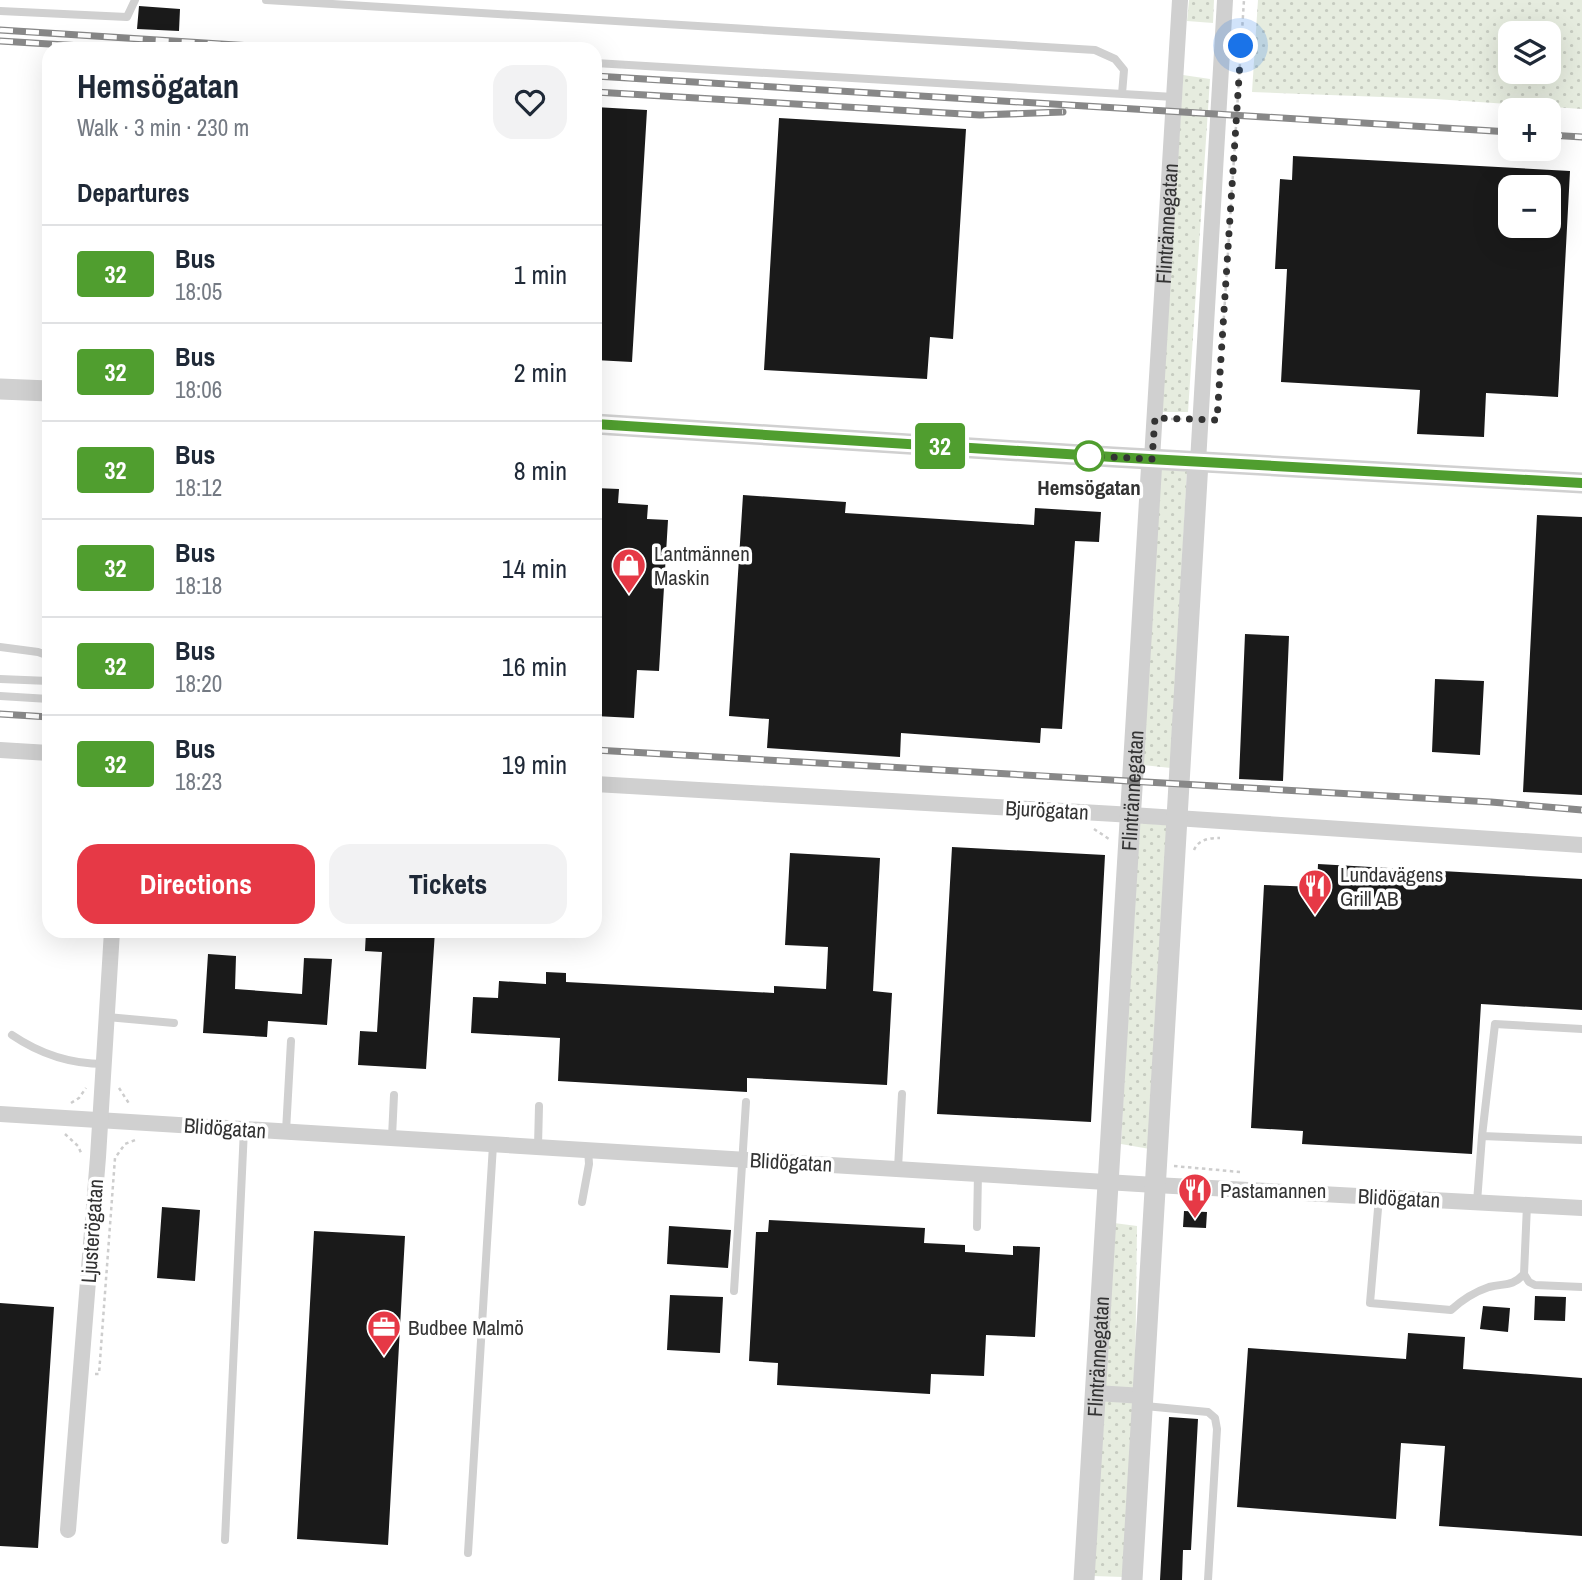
<!DOCTYPE html>
<meta charset="utf-8">
<style>
body{margin:0;font-family:"Archivo Narrow",sans-serif;background:#f2f2f3;color:#1f2937;height:100vh;display:flex;flex-direction:column;font-size:26px;white-space:nowrap}
*{box-sizing:border-box;margin:0}
p{font-size:23px;color:#747a83}
.icon{flex:none;width:38px;height:38px;fill:none;stroke:currentColor;stroke-width:2;stroke-linecap:round;stroke-linejoin:round}
.map{position:relative;flex:1;overflow:hidden}
.details{position:absolute;left:42px;top:42px;width:560px;height:896px;display:flex;flex-direction:column;background:#fff;border-radius:21px;box-shadow:0 7px 28px #0002}
.details>*{flex:none}
.badge{padding:0 14px;border-radius:5px;font-size:24px;line-height:46px}
.tools{position:absolute;left:1498px;top:21px;display:grid;gap:14px}
.tools a{display:grid;place-items:center;width:63px;height:63px;border-radius:14px;background:#fff;box-shadow:0 7px 28px #0002;font-size:35px}
.you{position:absolute;width:35px;height:35px;margin:-18px;border:5px solid #fff;border-radius:50%;background:#1a73e8;box-shadow:0 0 0 10px #1a73e833}
.map>.badge{position:absolute;translate:-50% -50%;box-shadow:0 0 0 4px #fff}
h2{padding:0 35px;font-size:26px;line-height:63px}
.round{display:grid;place-items:center;flex:none;width:74px;height:74px;border-radius:21px;background:#f2f2f3}
.summary{display:flex;align-items:center;justify-content:space-between;height:119px;padding:0 35px}
h1{font-size:33px;font-weight:800;line-height:52px}
.button{display:flex;gap:14px;margin-top:auto;padding:14px 35px}
.button a{flex:1;height:80px;border-radius:21px;background:#e63946;color:#fff;font-size:28px;font-weight:800;line-height:80px;text-align:center}
.button a+a{background:#f2f2f3;color:#1f2937}
ul{padding:0;list-style:none}
li{display:flex;align-items:center;gap:21px;height:98px;padding:0 35px;border-top:2px solid #e0e1e3}
li div{flex:1}
li b{display:block;font-size:26px}
li em{font-style:normal}
li .badge{min-width:77px;font-weight:700;text-align:center}
.map>svg:first-child{display:block}
</style>
<div class="map">
<svg width="1582" height="1580" viewBox="0 0 1582 1580">
<defs>
<pattern id="grass-dots" width="8" height="8" patternUnits="userSpaceOnUse" patternTransform="scale(1.75)"><rect width="8" height="8" fill="#e6ecdf"/><path d="M2 2h.1M6 6h.1" fill="none" stroke="#c6cbc0" stroke-width="1.8" stroke-linecap="round"/></pattern>
</defs>
<rect width="100%" height="100%" fill="#fff"/>
<path fill="url(#grass-dots)" fill-rule="evenodd" d="M1189 0H1214L1213 23 1187 21Z
M1258 0H1582V109L1435 99 1252 92ZM1510 33H1549V72H1510Z
M1183 75 1210 79 1188 412H1162Z
M1160 469 1187 471 1171 768 1143 765Z
M1138 823 1168 825 1150 1149 1121 1144Z
M1114 1223 1137 1226 1135 1388 1103 1387Z
M1101 1401 1133 1403 1123 1577 1093 1576Z"/>
<path fill="#1a1a1a" fill-rule="evenodd" d="M139 6 180 9 179 31 137 29Z
M595 107 647 110 632 362 595 360Z
M779 118 966 129 953 339 930 337 927 379 764 370Z
M1293 156 1570 171 1558 397 1486 393 1484 437 1417 434 1420 390 1281 382 1287 269H1275L1280 179 1292 180ZM1510 187H1549V226H1510Z
M595 488 619 489 618 503 648 505 647 519 668 520 659 671 637 670 634 718 595 716Z
M743 495 846 502 845 513 1034 525 1035 508 1101 512 1099 542 1075 541 1062 729 1041 728 1040 743 901 733 900 757 767 748 769 719 729 716Z
M1537 515 1582 517V795L1523 792Z
M1245 634 1289 636 1283 781 1239 779Z
M1435 679 1484 681 1480 755 1432 752Z
M952 847 1105 855 1091 1122 937 1114Z
M790 853 880 858 873 991 892 993 887 1085 747 1078V1092L558 1081 560 1038 471 1033 473 997 498 998 499 981 546 984V972L566 973V982L774 993V986L826 989 828 947 785 945Z
M1318 864 1582 879V1010L1481 1004 1472 1154 1302 1144 1303 1131 1251 1128 1264 885 1317 887Z
M366 931H435L426 1069 358 1065 360 1031 377 1032 382 952 365 951Z
M208 954 236 956 235 989 302 994 304 958 332 959 327 1025 268 1021 267 1037 203 1033Z
M162 1207 200 1210 195 1281 157 1278Z
M1184 1211 1207 1212 1206 1228 1183 1227Z
M769 1220 925 1228 924 1243 965 1245V1252L1013 1255V1246L1040 1247 1035 1337 986 1335 984 1376 931 1374 930 1394 777 1385 778 1363 749 1361 756 1232H768Z
M669 1226 731 1230 728 1268 667 1264Z
M314 1231 405 1236 388 1545 297 1539Z
M670 1295 723 1297 720 1353 667 1350Z
M1535 1296 1566 1297 1565 1321 1534 1320Z
M0 1303 54 1307 38 1548 0 1546Z
M1483 1306 1510 1308 1508 1332 1480 1329Z
M1408 1333 1465 1337 1463 1369 1582 1378V1536L1439 1526 1445 1446 1401 1443 1396 1519 1237 1507 1248 1348 1406 1359Z
M1169 1417 1198 1419 1191 1550H1183L1182 1580H1160Z"/>
<g fill="none" stroke-linecap="round" stroke-linejoin="round">
<path stroke="#cdcdcd" stroke-width="2.5" stroke-dasharray="3.5 3.5" stroke-linecap="butt" d="M1222 347 1244 0
M1171 419H1185
M1094 829 1109 839
M1194 850C1199 839 1209 838 1220 838
M119 1088 130 1105
M71 1103 79 1098 86 1088
M65 1134 78 1146 82 1155
M1174 1166 1240 1172
M95 1374H99L115 1158 125 1144 138 1139"/>
<path stroke="#d0d0d0" stroke-width="8" d="M266 0 1095 50 1115 59 1124 70 1122 94
M0 11 127 17 135 0
M595 63 1174 97
M0 647 38 652 49 656
M0 679 49 681
M0 696 49 699
M107 1017 174 1023
M12 1035C40 1054 69 1064 104 1064
M286 1131 291 1041
M1482 1136 1495 1024 1582 1029
M392 1137 394 1095
M538 1146 539 1106
M898 1168 902 1094
M1379 1197 1370 1303 1451 1310C1462 1300 1474 1292 1489 1287 1505 1283 1512 1287 1524 1274
M582 1202 589 1164 588 1149
M1477 1202 1482 1136 1582 1140
M1527 1205 1524 1274 1529 1282 1535 1285 1582 1287
M977 1227 978 1173
M734 1291 746 1102
M1145 1406 1208 1412 1215 1418 1217 1429 1208 1580
M225 1540 244 1129
M468 1553 493 1145"/>
<g stroke="#d0d0d0" stroke-width="16">
<path id="s1" d="M1152 459 1180 0"/>
<path d="M1198 462 1225 0"/>
<path d="M0 750 49 753"/>
<path d="M595 784 1116 814 1582 845"/>
<path d="M0 1114 1155 1185 1582 1208"/>
<path d="M1095 1393 1144 1396"/>
<path d="M68 1530 98 1157 112 931"/>
</g>
<g stroke="#d0d0d0" stroke-width="21">
<path d="M0 389 49 391"/>
<path d="M595 424 1113 457 1582 483"/>
<path id="s2" d="M1084 1580 1152 459"/>
<path d="M1132 1580 1198 462"/>
</g>
<g stroke="#888" stroke-width="7">
<path id="rail" d="M0 30 301 49
M0 41 131 49
M595 76 1510 132
M595 92 980 115 1063 112
M1549 135 1582 137
M0 714 49 717
M595 750 1491 802 1582 810"/>
</g>
<use href="#rail" stroke="#fff" stroke-width="4.5" stroke-dasharray="13" stroke-linecap="butt"/>
</g>
<g fill="none" stroke-linecap="round" stroke-linejoin="round">
<g stroke="#fff" stroke-width="16">
<path id="line" d="M595 424 1113 457 1582 483"/>
</g>
<use href="#line" stroke="#509e2f" stroke-width="10"/>
<path stroke="#333" stroke-width="7" stroke-dasharray="0 12.6" d="M1089 456 1152 459 1155 418 1217 420 1241 46"/>
</g>
<defs>
<g id="shop-pin" transform="scale(1.75)"><path d="M0 17L-7.5 6A9.5 9.5 0 1 1 7.5 6Z" fill="#e63946" stroke="#fff"/><path d="M-5-2.5h2.3a2.7 3.5 0 0 1 5.4 0H5L5.5 6h-11ZM-1.5-2.5h3a1.5 2.3 0 0 0-3 0Z" fill="#fff"/></g>
<g id="restaurant-pin" transform="scale(1.75)"><path d="M0 17L-7.5 6A9.5 9.5 0 1 1 7.5 6Z" fill="#e63946" stroke="#fff"/><path d="M-5-6h1v4h1v-4h1v4h1v-4h1v5L-1.5 .5V6h-2V.5L-5-1ZM5-6V6H3V1.5H1.5Q1.5-4 5-6Z" fill="#fff"/></g>
<g id="office-pin" transform="scale(1.75)"><path d="M0 17L-7.5 6A9.5 9.5 0 1 1 7.5 6Z" fill="#e63946" stroke="#fff"/><path d="M-6-3h4V-5.5h4V-3h4V5H-6ZM-1-4.5V-3h2v-1.5ZM-6 0V1H6V0Z" fill="#fff"/></g>
</defs>
<g fill-rule="evenodd">
<use href="#shop-pin" x="629" y="565"/>
<use href="#restaurant-pin" x="1315" y="886"/>
<use href="#restaurant-pin" x="1195" y="1190"/>
<use href="#office-pin" x="384" y="1327"/>
</g>
<circle fill="#fff" stroke="#509e2f" stroke-width="3.5" cx="1089" cy="456" r="14"/>
<g text-anchor="middle" dominant-baseline="central" stroke-width="7" stroke-linejoin="round" paint-order="stroke">
<g font-size="21" fill="#333" stroke="#fff">
<text stroke="none"><textPath href="#s1" startOffset="236">Flintrännegatan</textPath></text>
<text stroke="none"><textPath href="#s2" startOffset="791">Flintrännegatan</textPath></text>
<text transform="translate(1047 810) rotate(3)">Bjurögatan</text>
<text transform="translate(225 1128) rotate(4)">Blidögatan</text>
<text transform="translate(791 1162) rotate(3)">Blidögatan</text>
<text transform="translate(1399 1198) rotate(3)">Blidögatan</text>
<text transform="translate(92 1231) rotate(-86)">Ljusterögatan</text>
<text stroke="none"><textPath href="#s2" startOffset="224">Flintrännegatan</textPath></text>
</g>
<g font-size="21" font-weight="bold" fill="#333" stroke="#fff">
<text x="1089" y="487">Hemsögatan</text>
</g>
<g font-size="21" fill="#333" stroke="#fff" text-anchor="start">
<text x="654" y="553">Lantmännen<tspan x="654" dy="24">Maskin</tspan></text>
<text x="1340" y="874">Lundavägens<tspan x="1340" dy="24">Grill AB</tspan></text>
<text x="1220" y="1190">Pastamannen</text>
<text x="408" y="1327">Budbee Malmö</text>
</g>
</g>
</svg>
<div class="tools">
<a><svg class="icon" aria-label="layers" viewBox="0 0 24 24"><path d="M12 4l9 5-9 5-9-5zM3 14l9 5 9-5"/></svg></a>
<a>+</a>
<a>−</a>
</div>
<div class="you" style="left:1241px;top:46px"></div>
<b class="badge" style="left:940px;top:446px;background:#509e2f;color:#fff">32</b>
<section class="details">
<div class="summary"><div><h1>Hemsögatan</h1><p>Walk · 3 min · 230 m</p></div><a class="round"><svg class="icon" aria-label="heart" viewBox="0 0 24 24"><path d="M12 20l-8-8c-3-5 5-10 8-4 3-6 11-1 8 4z"/></svg></a></div>
<h2>Departures</h2>
<ul>
<li><span class="badge" style="background:#509e2f;color:#fff">32</span><div><b>Bus</b><p>18:05</p></div><em>1 min</em></li>
<li><span class="badge" style="background:#509e2f;color:#fff">32</span><div><b>Bus</b><p>18:06</p></div><em>2 min</em></li>
<li><span class="badge" style="background:#509e2f;color:#fff">32</span><div><b>Bus</b><p>18:12</p></div><em>8 min</em></li>
<li><span class="badge" style="background:#509e2f;color:#fff">32</span><div><b>Bus</b><p>18:18</p></div><em>14 min</em></li>
<li><span class="badge" style="background:#509e2f;color:#fff">32</span><div><b>Bus</b><p>18:20</p></div><em>16 min</em></li>
<li><span class="badge" style="background:#509e2f;color:#fff">32</span><div><b>Bus</b><p>18:23</p></div><em>19 min</em></li>
</ul>
<div class="button"><a>Directions</a><a>Tickets</a></div>
</section>
</div>
